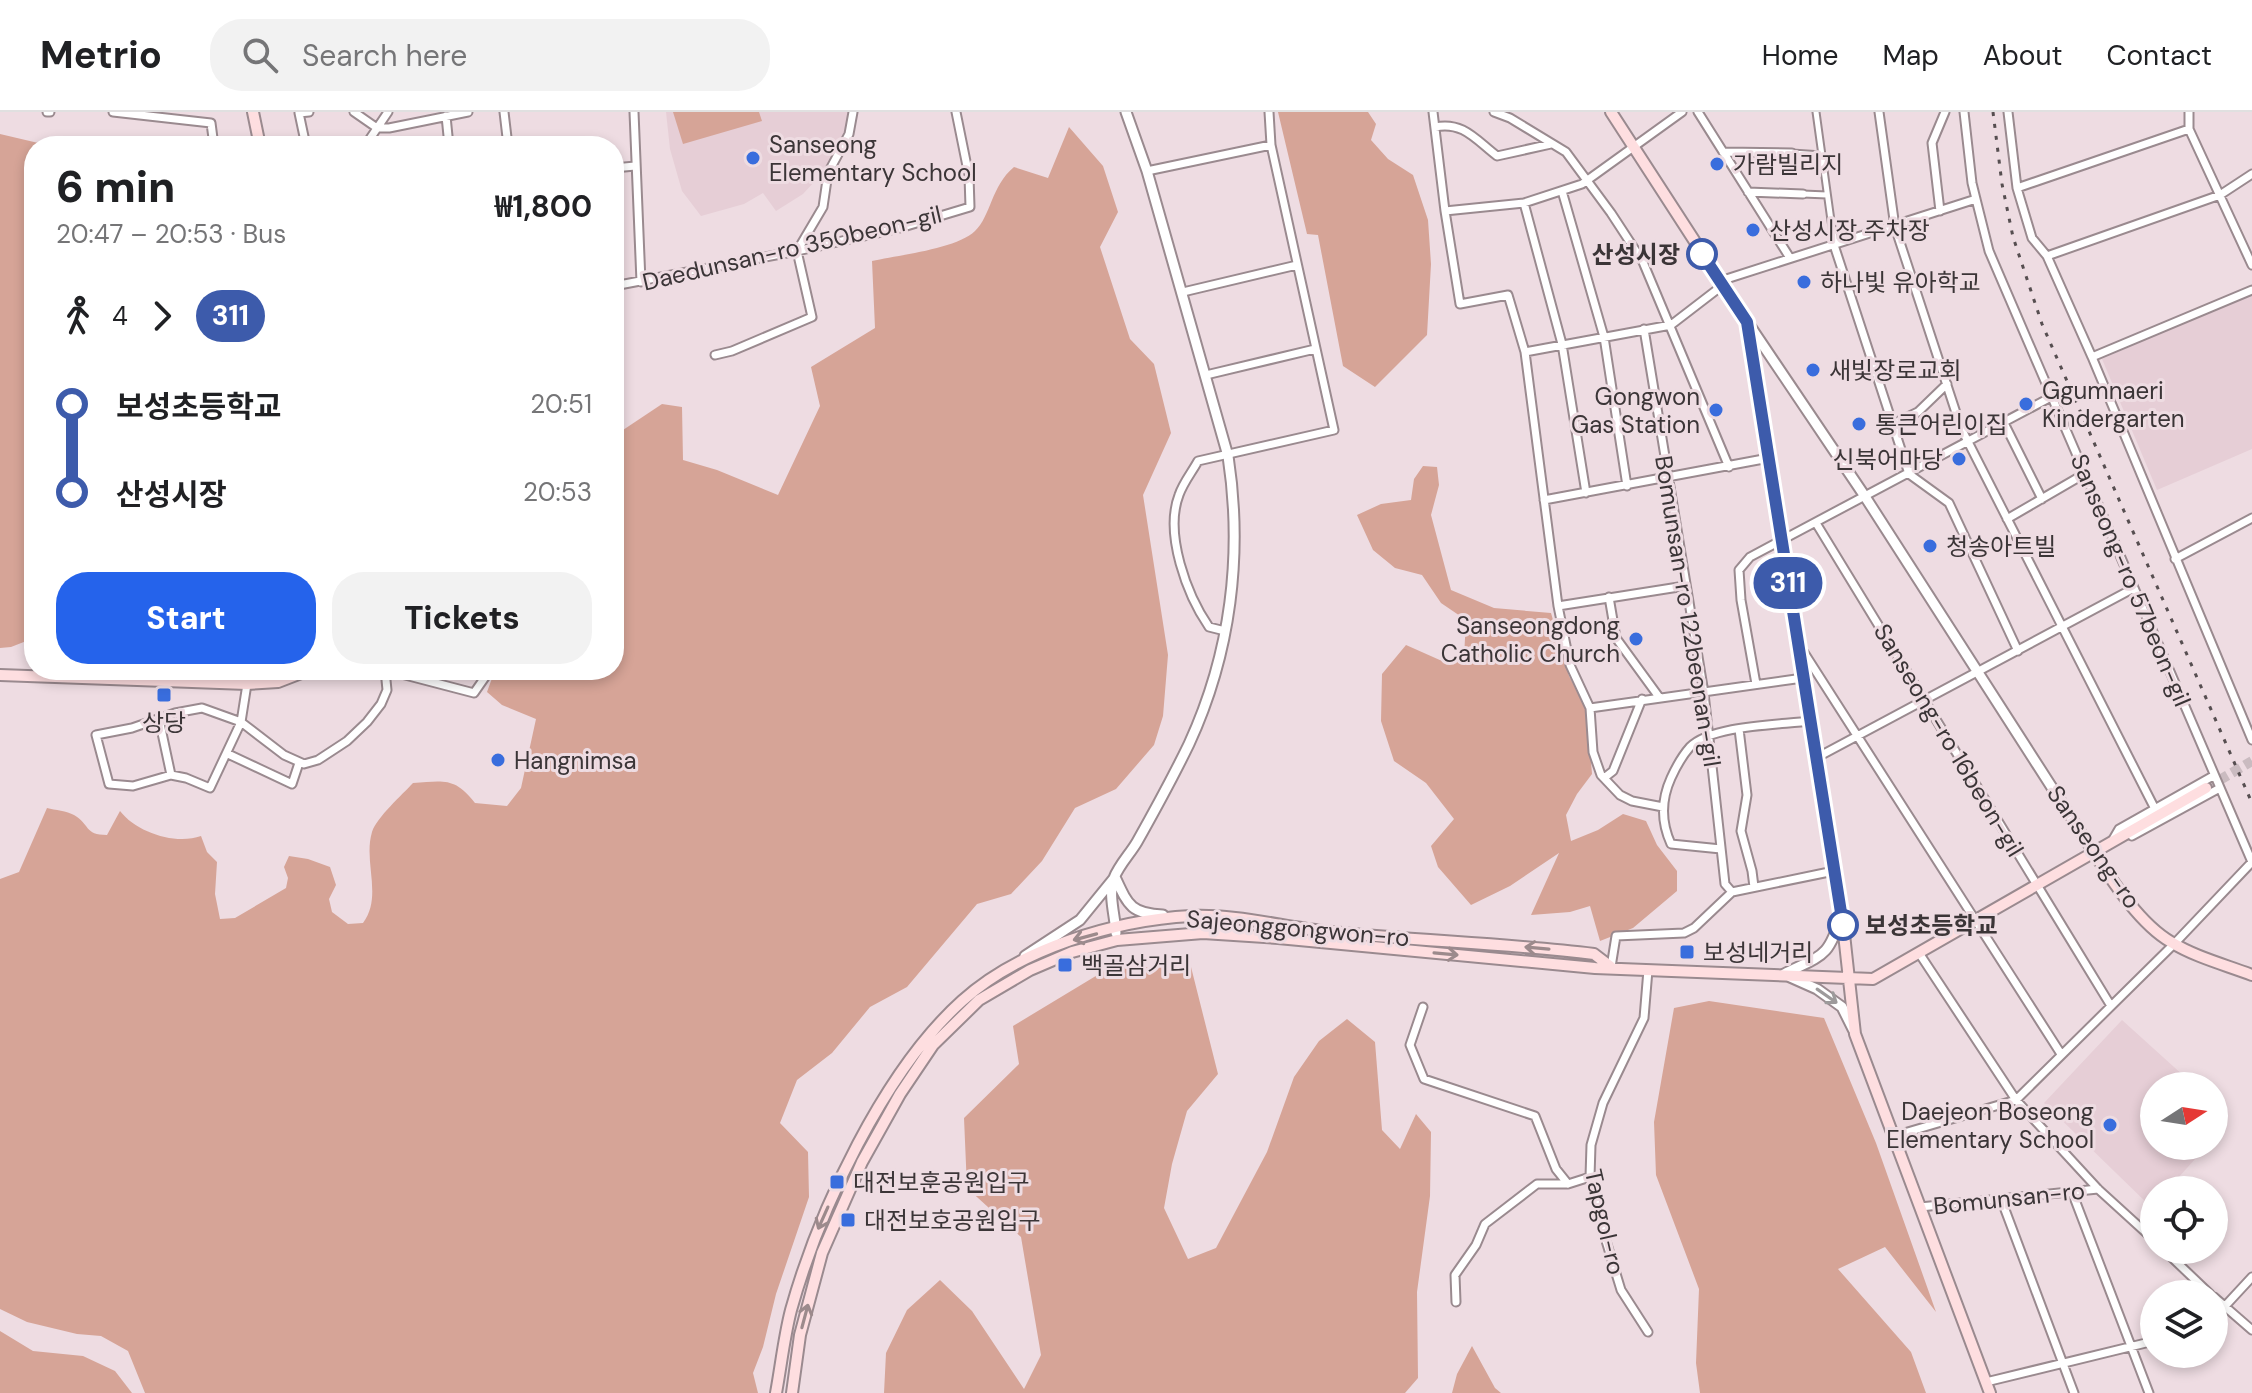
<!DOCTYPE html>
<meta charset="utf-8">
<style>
body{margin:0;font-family:"DM Sans","Noto Sans KR",sans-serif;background:#f2f2f2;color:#202124;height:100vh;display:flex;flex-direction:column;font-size:30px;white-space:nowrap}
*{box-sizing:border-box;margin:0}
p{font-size:26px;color:#757577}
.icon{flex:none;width:44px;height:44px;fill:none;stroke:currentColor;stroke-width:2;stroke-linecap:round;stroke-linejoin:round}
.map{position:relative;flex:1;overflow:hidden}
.drawer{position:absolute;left:24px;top:24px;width:600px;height:544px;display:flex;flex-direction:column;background:#fff;border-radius:32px;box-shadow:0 4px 12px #0003}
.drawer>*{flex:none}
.badge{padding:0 16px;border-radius:26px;font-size:28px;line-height:52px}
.needle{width:52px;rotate:78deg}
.fabs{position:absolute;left:2140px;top:960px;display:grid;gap:16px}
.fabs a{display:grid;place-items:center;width:88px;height:88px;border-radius:50%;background:#fff;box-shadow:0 4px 12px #0003;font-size:40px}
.map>.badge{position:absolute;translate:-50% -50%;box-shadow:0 0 0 4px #fff}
.legs{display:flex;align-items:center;gap:12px;height:88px;padding:0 32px;font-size:26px}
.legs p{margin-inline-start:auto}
.summary{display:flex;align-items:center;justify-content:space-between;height:136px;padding:0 32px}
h1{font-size:44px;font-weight:800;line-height:60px}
.cta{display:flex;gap:16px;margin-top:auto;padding:16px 32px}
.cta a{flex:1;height:92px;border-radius:32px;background:#2563eb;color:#fff;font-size:32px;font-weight:800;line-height:92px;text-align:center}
.cta a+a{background:#f2f2f2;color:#202124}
ul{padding:0 32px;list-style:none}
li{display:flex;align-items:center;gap:28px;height:88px;font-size:30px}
li i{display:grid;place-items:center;width:12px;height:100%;margin:0 10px;background:currentColor}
li i::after{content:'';width:20px;height:20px;margin:-10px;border:6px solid;border-radius:50%;background:#fff}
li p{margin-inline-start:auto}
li:first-child i{background:linear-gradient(#0000 50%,currentColor 0)}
li:last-child i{background:linear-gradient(currentColor 50%,#0000 0)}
header{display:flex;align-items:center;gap:48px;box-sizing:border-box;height:112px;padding:0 40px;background:#fff;border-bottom:2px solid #e0e0e0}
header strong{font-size:38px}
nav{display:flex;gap:44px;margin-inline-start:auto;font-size:28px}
.search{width:560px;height:72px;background:#f2f2f2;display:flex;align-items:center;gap:20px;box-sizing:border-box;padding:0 28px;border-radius:32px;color:#757577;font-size:30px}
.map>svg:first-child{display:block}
</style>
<header>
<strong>Metrio</strong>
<div class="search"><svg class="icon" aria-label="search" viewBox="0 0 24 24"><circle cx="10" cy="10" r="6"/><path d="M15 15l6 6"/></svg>Search here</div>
<nav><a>Home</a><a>Map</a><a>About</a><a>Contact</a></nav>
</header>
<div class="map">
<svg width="2252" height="1281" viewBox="0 0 2252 1281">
<rect width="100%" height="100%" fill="#eedce2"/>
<path fill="#e6ced6" d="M666 0H850L847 21 828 55 803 82 776 99 763 81 744 92 701 104 682 79 670 37Z
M2252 181V337L2157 378 2102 247Z
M2122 908 2195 974H2154V1034H2207L2167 1078H2154V1092L2151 1095 2044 991Z"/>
<path fill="#d6a497" d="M673 0H759L762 9 683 32Z
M1278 0H1368L1376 12 1371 28 1388 47 1413 63 1428 108 1431 152 1427 223 1375 275 1343 254 1318 123 1307 122Z
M1069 15 1103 54 1118 100 1100 135 1130 227 1154 252 1171 321 1143 383 1168 543 1163 604 1154 633 1116 677 1075 696 1042 749 1011 782 977 792 907 875 870 895 832 941 797 968 780 1011 808 1040 809 1085 776 1182 763 1235 753 1261 758 1281H145L128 1239 101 1224 77 1222 27 1210 0 1197V767L19 760 47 696C55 698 67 699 74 703 90 712 84 723 107 723L120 699C137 721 176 733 201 724L207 740 217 750 215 782 220 807 235 806 286 776 288 766 284 755 289 744 308 747 330 755 336 773 329 787 332 800 348 812 363 811C383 784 363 750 372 720 377 705 402 683 413 671 444 669 455 665 475 691L507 694 521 676 536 607 502 593 487 580 495 558H614V335L620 320 662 292 682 295 683 348 717 358 778 383 820 294 811 255 875 216 872 149C899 143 956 137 975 119 991 104 991 74 1014 55L1048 66Z
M0 22 51 34H34V526L11 535 0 536Z
M1423 354 1437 355 1439 373 1431 403 1451 478 1494 496 1551 501 1569 564 1587 599 1592 662 1577 682 1566 703 1571 729 1598 718 1623 702 1646 709 1657 733 1677 759V779L1633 816 1600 829 1590 794 1570 800 1531 803 1559 741 1510 774 1471 793 1438 755 1431 734 1454 707 1426 671 1394 649 1381 609 1382 562 1406 533 1442 549 1464 545 1466 508 1441 491 1422 463 1395 456 1373 438 1357 403 1381 392 1411 388 1414 367Z
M1190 851 1218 962 1187 999 1172 1052 1164 1096 1188 1147 1216 1136 1267 1040 1294 965 1319 929 1347 907 1375 930 1382 1018 1400 1037 1416 1002 1431 1020 1430 1084 1417 1180 1418 1266 1405 1281H884L886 1241 907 1198 940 1168 972 1199 1024 1277 1041 1243 1021 1125 967 1076 964 1006 1019 952 1013 914 1114 853 1156 856Z
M1709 889 1824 906 1876 1031 1936 1200 1885 1135 1838 1157 1911 1240 1926 1281H1700L1696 1251 1699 1177 1656 1063 1654 1010 1674 896Z
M0 1219 33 1239 83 1244 115 1259 132 1281H0Z
M1472 1234 1495 1276 1501 1281H1452L1457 1262Z"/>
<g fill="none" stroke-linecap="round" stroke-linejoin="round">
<path stroke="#cabbc0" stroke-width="10" stroke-dasharray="10 5" stroke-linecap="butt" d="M2206 676 2252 649"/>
<g stroke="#9a8a8f" stroke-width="9">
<path id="pedestrian" d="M1816 0 1833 123
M1792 41 1822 43
M1803 82 1827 83"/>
</g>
<g stroke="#9a8a8f" stroke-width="11">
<path id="minor" d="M47 0H50
M113 0 211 11 214 34
M354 0 377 16H389L468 0
M504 0 508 34
M634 0 641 170
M1433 0 1445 99 1460 192 1508 183 1525 240 1558 494 1570 553 1590 596 1593 640 1601 663 1620 683 1632 689 1663 695
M1494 0 1510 6 1566 40 1611 101 1643 150 1729 355
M1698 0 1790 146
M1879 0 1895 115 1961 316 2155 697
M2008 0 2017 76 2032 126 2047 144 2092 245 2252 628
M2189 0V17L2252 153
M446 4 449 34
M1435 15C1463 9 1476 28 1497 44L1551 32
M306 34 299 1 309 0
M365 34 388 0
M1723 40 1792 41
M614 56 635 54
M1147 59 1271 33
M2017 76 2189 17
M1562 79 1604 225 1627 374
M1748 80 1803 82
M1524 91 1562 232 1586 381
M1445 99 1524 91 1582 72 1682 0
M1940 99 1932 31 1945 0
M1833 123 1834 133 1909 362 1949 391 2018 539
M2047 144 2220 83 2252 62
M1720 169 1976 87
M614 174 797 139 900 116 970 95 969 64 956 0
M1183 180 1297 153
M1644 217 1704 581 1725 772 1732 780
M1525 240 1671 213 1723 173
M715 243 732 239 812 205 797 139 823 95 828 61 849 22 853 0
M2092 245 2252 178
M1206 263 1315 237
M2004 311 2042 387
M1893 312 1918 300 1947 272
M1544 388 1769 346
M2007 407 2086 361
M1816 411 2111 894
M2175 447 2252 406
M1609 485 1616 526 1659 585
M1558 494 1685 474
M1225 519 1209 515C1187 483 1164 422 1179 383 1183 371 1192 360 1198 349L1334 318 1271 33 1269 0
M1801 536 2061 942
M386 558 474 581 490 558
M247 572 241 610 210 676 186 666 171 663 133 674 109 672 96 623 132 616 175 601 202 596 241 610 284 643 304 652 318 648 347 629 367 610 381 592 387 578 385 558
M1756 572 1741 488 1739 458 1750 445 2053 284
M1590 596 1803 566
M159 607 171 663
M1739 617 1747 683 1741 719 1752 759 1754 775
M228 642 292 672 299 651
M1816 646 2134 476
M1604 666 1613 659 1642 587
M2132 724 2218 677
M2112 729 2119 717 2213 664
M1721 737 1671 732C1661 710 1661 688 1671 666 1676 655 1682 644 1690 635 1712 613 1779 613 1810 609
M1919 841 2016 988 2098 1077 2154 1128
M1611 855 1616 824 1684 821 1694 816 1732 780 1834 759
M1423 895 1410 933 1424 967 1535 1004 1556 1057 1568 1072
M1894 1024 2016 988 2174 832 2252 750 1989 139 1972 71 1964 0
M2072 1080 2149 1281
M2001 1087 2074 1281
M1920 1095 2098 1077
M2164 1138 2210 1182
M2214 1185 2252 1218
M1456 1190 1455 1163 1476 1133 1485 1112 1537 1072H1568L1590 1065
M2214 1206 2252 1165
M1648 1220 1621 1178 1603 1119 1590 1065 1591 1033 1603 991 1644 906 1648 858
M1986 1270 2154 1229"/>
</g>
<g stroke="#9a8a8f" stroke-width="13">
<path id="tertiary" d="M1748 211 1864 383 2094 741
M1116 821C1115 803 1108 783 1114 766 1119 753 1130 742 1137 730 1155 698 1173 665 1189 632 1231 541 1243 442 1228 344L1147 59 1126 0
M1025 844 1080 808 1115 765C1128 793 1131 802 1163 803
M1784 862C1822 843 1829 846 1841 803
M1790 865 1817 877 1842 895 1853 917"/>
</g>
<g stroke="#9a8a8f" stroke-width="14">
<path id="secondary" d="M253 0 260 34
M1611 0 1747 210 1843 813 1855 922 1990 1281
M0 563 247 572 278 570 309 558
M2094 741C2113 770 2140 812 2171 830 2195 845 2226 853 2252 863
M776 1281C781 1254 784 1225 791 1198 819 1098 884 959 962 889 1019 837 1115 808 1191 804 1234 802 1280 814 1323 819 1413 829 1504 831 1594 842L1611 855
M792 1281 800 1223 822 1141 862 1050 900 982 933 933 979 888 1030 858 1072 840 1117 828 1203 821 1278 826 1595 856 1873 867 2206 676"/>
</g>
<use href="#pedestrian" stroke="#fff" stroke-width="5"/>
<use href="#minor" stroke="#fff" stroke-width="7"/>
<use href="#tertiary" stroke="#fff" stroke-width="9"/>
<use href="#secondary" stroke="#fedee0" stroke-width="10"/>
<path stroke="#564e50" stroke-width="3" stroke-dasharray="4 8" stroke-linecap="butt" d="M1993 0 2002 72 2013 125 2042 212 2252 691"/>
</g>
<defs><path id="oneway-shaft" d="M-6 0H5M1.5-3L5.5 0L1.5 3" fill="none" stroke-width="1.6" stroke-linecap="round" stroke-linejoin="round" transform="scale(2)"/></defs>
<g stroke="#9c8a8c">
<use href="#oneway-shaft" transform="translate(1085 825) rotate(165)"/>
<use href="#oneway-shaft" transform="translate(1537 836) rotate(-175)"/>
<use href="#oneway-shaft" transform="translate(1446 842) rotate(5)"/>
<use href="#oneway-shaft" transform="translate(823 1106) rotate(114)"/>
<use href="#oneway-shaft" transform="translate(805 1204) rotate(-75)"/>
</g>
<use stroke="#9d9a9b" href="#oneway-shaft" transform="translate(1827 884) rotate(35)"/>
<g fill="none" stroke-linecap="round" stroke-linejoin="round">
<g stroke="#fff" stroke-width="18">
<path id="line-1" d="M1702 142 1747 210 1843 813"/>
</g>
<use href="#line-1" stroke="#3d5bab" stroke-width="12"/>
</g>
<g fill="#396ddd" stroke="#eedce2" stroke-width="3">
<circle cx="753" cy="46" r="8"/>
<circle cx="1717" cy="52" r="8"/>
<circle cx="1753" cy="118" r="8"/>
<circle cx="1804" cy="170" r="8"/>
<circle cx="1813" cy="258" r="8"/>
<circle cx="2026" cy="292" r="8"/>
<circle cx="1716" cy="298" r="8"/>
<circle cx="1859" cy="312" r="8"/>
<circle cx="1959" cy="347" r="8"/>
<circle cx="1930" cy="434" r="8"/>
<circle cx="1636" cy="527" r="8"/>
<rect x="156" y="575" width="16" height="16" rx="4"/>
<circle cx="498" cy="648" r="8"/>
<rect x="1679" y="832" width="16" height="16" rx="4"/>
<rect x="1057" y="845" width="16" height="16" rx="4"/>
<circle cx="2110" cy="1013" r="8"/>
<rect x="829" y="1062" width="16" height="16" rx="4"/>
<rect x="840" y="1100" width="16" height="16" rx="4"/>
</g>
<g fill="#fff" stroke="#3d5bab" stroke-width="4">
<circle cx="1702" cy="142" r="14"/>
<circle cx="1843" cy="813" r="14"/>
</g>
<g text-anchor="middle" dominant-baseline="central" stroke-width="6" stroke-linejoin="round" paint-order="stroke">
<g font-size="24" fill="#3b3537" stroke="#eedce2" text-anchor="start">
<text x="769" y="32">Sanseong<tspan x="769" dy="28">Elementary School</tspan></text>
<text x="1733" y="52">가람빌리지</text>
<text x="1769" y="118">산성시장 주차장</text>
<text x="1820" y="170">하나빛 유아학교</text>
<text x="1829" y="258">새빛장로교회</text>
<text x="2042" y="278">Ggumnaeri<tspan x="2042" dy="28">Kindergarten</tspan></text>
<text x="1700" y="284" text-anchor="end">Gongwon<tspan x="1700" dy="28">Gas Station</tspan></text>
<text x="1875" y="312">통큰어린이집</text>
<text x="1943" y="347" text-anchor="end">신북어마당</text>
<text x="1946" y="434">청송아트빌</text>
<text x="1620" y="513" text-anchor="end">Sanseongdong<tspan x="1620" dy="28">Catholic Church</tspan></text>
<text x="164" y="610" text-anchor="middle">상당</text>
<text x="514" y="648">Hangnimsa</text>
<text x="1703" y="840">보성네거리</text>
<text x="1081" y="853">백골삼거리</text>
<text x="2094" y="999" text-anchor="end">Daejeon Boseong<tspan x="2094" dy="28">Elementary School</tspan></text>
<text x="853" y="1070">대전보훈공원입구</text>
<text x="864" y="1108">대전보호공원입구</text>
</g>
<g font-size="24" fill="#3b3537" stroke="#eedce2">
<text transform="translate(792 136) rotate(-13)">Daedunsan-ro 350beon-gil</text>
<text transform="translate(2131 468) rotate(67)">Sanseong-ro 57beon-gil</text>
<text transform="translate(1688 499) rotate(81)">Bomunsan-ro 122beonan-gil</text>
<text transform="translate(1949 628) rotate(59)">Sanseong-ro 16beon-gil</text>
<text transform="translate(2094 735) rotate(55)">Sanseong-ro</text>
<text transform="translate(1298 816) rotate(5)">Sajeonggongwon-ro</text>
<text transform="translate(2009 1086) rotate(-6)">Bomunsan-ro</text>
<text transform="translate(1605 1110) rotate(77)">Tapgol-ro</text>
</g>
<g font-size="24" font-weight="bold" fill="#3b3537" stroke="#eedce2" text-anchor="end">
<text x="1680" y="142">산성시장</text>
<text x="1865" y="813" text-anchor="start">보성초등학교</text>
</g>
</g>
</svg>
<div class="fabs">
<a><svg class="needle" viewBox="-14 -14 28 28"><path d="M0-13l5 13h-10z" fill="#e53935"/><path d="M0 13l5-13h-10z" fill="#757577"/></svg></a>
<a><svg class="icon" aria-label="locate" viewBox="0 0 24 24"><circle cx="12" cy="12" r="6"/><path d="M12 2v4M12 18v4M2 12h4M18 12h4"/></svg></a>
<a><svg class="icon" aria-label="layers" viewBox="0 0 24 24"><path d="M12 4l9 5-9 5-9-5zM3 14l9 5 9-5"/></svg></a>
</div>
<b class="badge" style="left:1788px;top:471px;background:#3d5bab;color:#fff">311</b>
<section class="drawer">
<div class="summary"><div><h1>6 min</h1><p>20:47 – 20:53 · Bus</p></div><b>₩1,800</b></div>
<div class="legs"><svg class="icon" aria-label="walk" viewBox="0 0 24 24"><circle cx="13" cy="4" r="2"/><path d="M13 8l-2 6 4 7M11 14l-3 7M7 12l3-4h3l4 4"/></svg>4<svg class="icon" aria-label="forward" viewBox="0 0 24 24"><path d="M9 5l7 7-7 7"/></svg><b class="badge" style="background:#3d5bab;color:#fff">311</b></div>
<ul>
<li><i style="color:#3d5bab"></i><b>보성초등학교</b><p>20:51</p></li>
<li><i style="color:#3d5bab"></i><b>산성시장</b><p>20:53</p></li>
</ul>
<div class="cta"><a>Start</a><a>Tickets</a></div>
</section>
</div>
